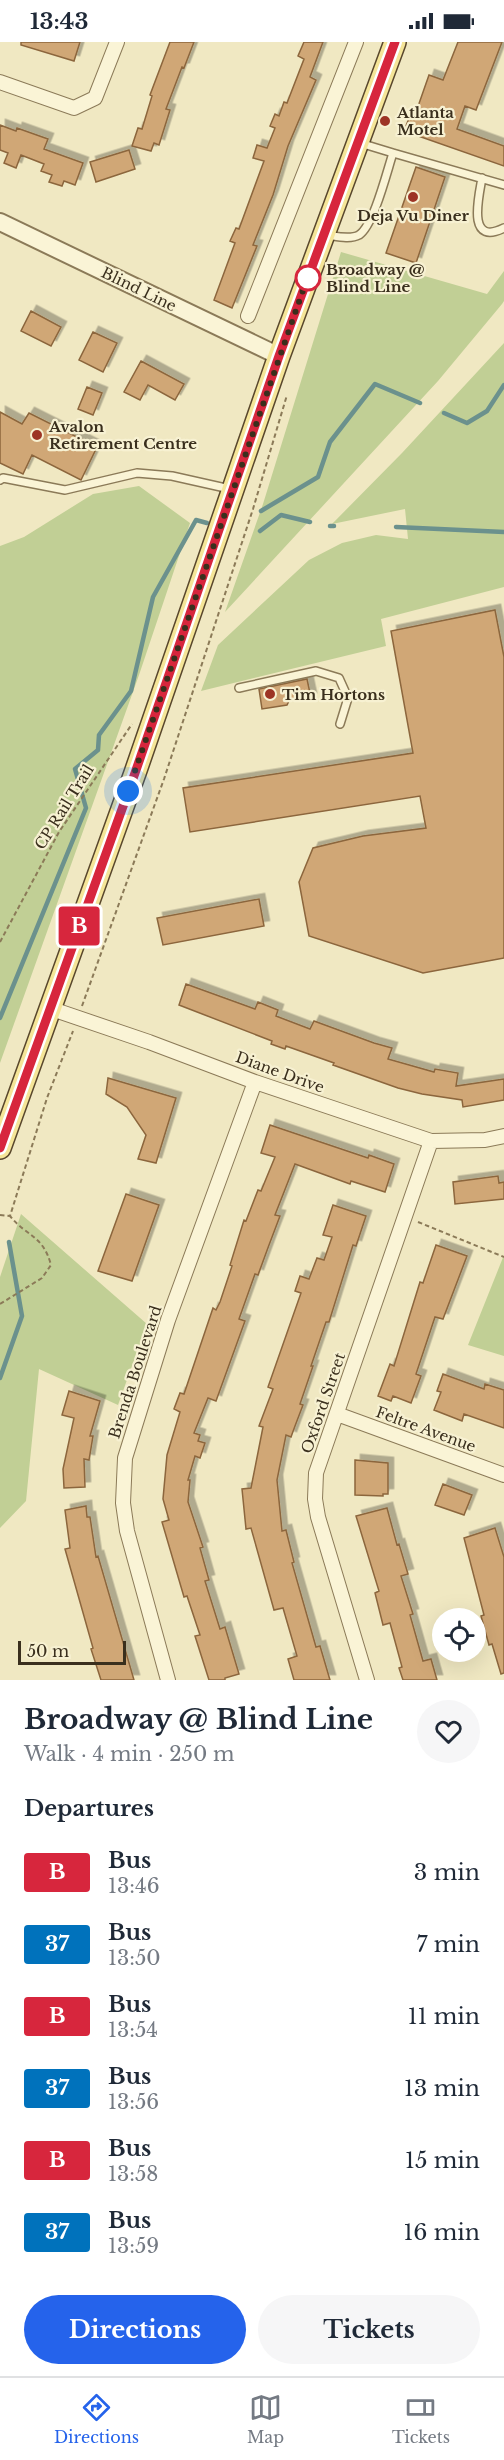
<!DOCTYPE html>
<meta charset="utf-8">
<style>
body{margin:0;font-family:"Libre Baskerville",serif;background:#f6f6f7;color:#1f2937;height:100vh;display:flex;flex-direction:column;font-size:22px;white-space:nowrap}
*{box-sizing:border-box;margin:0}
p{font-size:20px;color:#747a83}
.icon{flex:none;width:33px;height:33px;fill:none;stroke:currentColor;stroke-width:2;stroke-linecap:round;stroke-linejoin:round}
.map{position:relative;height:1638px;overflow:hidden}
.drawer{display:flex;flex-direction:column;background:#fff;flex:1}
.drawer>*{flex:none}
.badge{padding:0 12px;border-radius:4px;font-size:21px;line-height:39px}
.tools{position:absolute;left:432px;top:1566px;display:grid;gap:12px}
.tools a{display:grid;place-items:center;width:54px;height:54px;border-radius:50%;background:#fff;box-shadow:0 6px 24px #0002;font-size:30px}
.scale{position:absolute;left:18px;bottom:15px;width:108px;box-sizing:border-box;padding-left:6px;border:3px solid #3a2f1d;border-top:0;font-size:16px;line-height:21px;white-space:nowrap;color:#3a2f1d;-webkit-text-stroke:4px #f7f1d2;paint-order:stroke}
.you{position:absolute;width:30px;height:30px;margin:-15px;border:4px solid #fff;border-radius:50%;background:#1a73e8;box-shadow:0 0 0 9px #1a73e833}
.map>.badge{position:absolute;translate:-50% -50%;box-shadow:0 0 0 3px #fff}
h2{padding:0 24px;font-size:22px;line-height:54px}
.round{display:grid;place-items:center;flex:none;width:63px;height:63px;border-radius:32px;background:#f6f6f7}
.summary{display:flex;align-items:center;justify-content:space-between;height:102px;padding:0 24px}
h1{font-size:28px;font-weight:700;line-height:45px}
.button{display:flex;gap:12px;margin-top:auto;padding:12px 24px}
.button a{flex:1;height:69px;border-radius:36px;background:#2563eb;color:#fff;font-size:24px;font-weight:700;line-height:69px;text-align:center}
.button a+a{background:#f6f6f7;color:#1f2937}
ul{padding:0;list-style:none}
li{display:flex;align-items:center;gap:18px;height:72px;padding:0 24px}
li div{flex:1}
li b{display:block;font-size:22px}
li em{font-style:normal}
li .badge{min-width:66px;font-weight:700;text-align:center}
.status{display:flex;justify-content:space-between;align-items:center;height:42px;padding:0 30px;background:#fff;direction:ltr}
.status svg{height:16px;fill:currentColor}
.dock{display:flex;justify-content:space-around;align-items:center;height:84px;border-top:2px solid #e0e1e3;background:#fff;font-size:16px;color:#747a83}
.dock a{display:grid;justify-items:center;gap:3px}
.dock .on{color:#2563eb}
.map>svg:first-child{display:block}
</style>
<div class="status"><b>13:43</b><svg viewBox="0 0 49 12"><path d="M0 12V9h3v3zM5 12V6h3v6zM10 12V3h3v9zM15 12V0h3v12zM26 1h20v11H26zM47 4h2v5h-2z"/></svg></div>
<div class="map">
<svg width="504" height="1638" viewBox="0 0 504 1638">
<defs>
<filter id="shadow"><feDropShadow dx="5.5" dy="-5.5" stdDeviation="0" flood-color="#0004"/></filter>
</defs>
<rect width="100%" height="100%" fill="#f0e8c2"/>
<path fill="#c1cf95" d="M341 210 487 252 504 229V259L502 262 438 339 225 570 263 462Z
M504 301V545L381 577 386 604 201 649 218 603 309 518 342 501 376 493 408 497 405 467 332 482 402 411Z
M139 444 190 481 139 633 0 1021V504L24 495 93 452Z
M21 1172 147 1282 118 1363 39 1327 26 1459 0 1486V1235Z
M504 1213V1314L468 1303Z"/>
<g fill="none" stroke-linecap="round" stroke-linejoin="round">
<path stroke="#6b918d" stroke-width="4.5" d="M444 371 467 381 487 369 504 343
M261 469 318 435 330 400 375 342 420 361
M330 484H334
M396 485 504 490
M260 489 281 473 310 480
M0 976 86 766 75 727 98 708 99 693 131 649 153 555 196 478 207 481
M0 1336 22 1274 9 1200"/>
</g>
<path fill="#d0a776" stroke="#8c663d" stroke-width="1.5" filter="url(#shadow)" d="M21 0H80L74 19 21 3Z
M170 0H194L184 26 182 25 166 67 170 68 159 103 154 101 151 109 132 104 138 86 142 87 152 54 150 53Z
M304 0H323L310 35 316 38 288 104 273 153 253 203 257 204 232 266 214 258 235 201 230 199 236 186 239 187 264 119 253 116 257 103 267 106 275 86 270 84 275 72 279 74 284 60 287 61 304 17 298 14Z
M458 0H502L476 68 465 64 457 87 504 104V124L404 89 411 71 415 73 429 33 443 38Z
M0 83 16 89 17 86 48 97 44 107 83 121 75 143 64 139 62 144 49 140 52 133 41 129 44 122 21 113 16 126 4 121 8 111 0 108Z
M129 108 135 127 96 140 90 120Z
M416 125 445 135 416 221 386 211Z
M31 269 61 285 51 304 21 289Z
M93 290 117 301 103 330 79 318Z
M141 319 184 342 175 358 148 343 140 358 124 350Z
M87 345 102 351 93 373 78 367Z
M0 370 22 382 29 371 97 405 81 438 32 413 23 432 0 421Z
M495 568 504 615V916L423 931 309 894 299 840 313 806 363 794 426 786 420 754 190 790 183 746 413 711 391 589Z
M307 637 311 656 289 659 287 663 262 667 259 647Z
M259 857 264 884 163 903 157 876Z
M186 942 255 967 258 960 278 968 276 974 310 987 314 979 374 1001 392 1006 388 1017 434 1030 435 1027 458 1031 456 1044 504 1037V1058L463 1065 462 1058 422 1052 398 1046 333 1023 334 1021 286 1004 285 1007 271 1002 272 999 179 963Z
M108 1036 176 1056 156 1121 138 1117 146 1093 127 1065 106 1052Z
M270 1083 368 1116 369 1113 394 1122 385 1150 351 1139 350 1142 295 1122 275 1173 280 1174 269 1203 258 1233 255 1232 239 1277 245 1279 216 1359 208 1356 194 1391 200 1393 198 1399 205 1401 200 1416 195 1414 188 1438H190L188 1460 203 1505 200 1506 209 1538 205 1539 220 1587 225 1585 239 1632 225 1636V1638H209L195 1594 200 1593 187 1554 184 1555 162 1480 169 1478 163 1457 167 1413 180 1370 174 1367 180 1351 184 1352 213 1266 216 1268 220 1260 232 1224 230 1223 244 1178 246 1179 258 1148 261 1149 275 1115 261 1111Z
M498 1134 499 1141 504 1140V1157L455 1162 453 1140Z
M126 1152 159 1163 132 1239 98 1229Z
M333 1163 366 1174 356 1204 353 1203 329 1280H326L311 1324H313L300 1362 303 1363 295 1384 291 1395 286 1393 277 1438 282 1489 286 1488 294 1520 292 1521 316 1605 320 1604 330 1638H294L288 1617 297 1614 283 1566 274 1568 251 1486 246 1487 242 1447 251 1446 263 1385 259 1384 273 1347 268 1345 301 1251 295 1249 300 1234 309 1237 317 1216 324 1218 332 1195 323 1193Z
M436 1203 467 1214 443 1277 435 1275 416 1332 421 1334 411 1361 393 1354 391 1359 378 1354 390 1322 394 1324 420 1240 423 1241Z
M443 1332 484 1347 485 1342 504 1348V1386L464 1372 462 1379 434 1368 441 1350 437 1349Z
M69 1349 100 1359 90 1394H93L89 1418 84 1417 85 1445 64 1446 63 1427 74 1376 62 1373Z
M355 1418 388 1421V1452H383V1454L355 1453Z
M443 1442 472 1453 464 1473 435 1463Z
M86 1464 87 1475H90L96 1515 98 1514 134 1638H101L91 1607 93 1606 65 1507 70 1506 65 1468Z
M387 1466 397 1503 399 1502 408 1532 401 1534 413 1572 410 1573 423 1619 431 1617 437 1638H403L399 1626 402 1625 390 1581 383 1583 375 1551 379 1549 356 1474Z
M495 1486 504 1515V1631L501 1632 492 1602 489 1603 481 1574 484 1573 464 1496Z"/>
<g fill="none" stroke-linecap="round" stroke-linejoin="round">
<g stroke="#8b7a58" stroke-width="10">
<path id="service" d="M360 101 393 111
M482 136C479 154 466 205 504 186
M326 193C335 194 350 198 359 193 374 183 387 129 393 111L504 143
M0 438 3 436 65 448 137 431 172 434 230 447
M239 646 316 629 339 636 348 656 340 682"/>
</g>
<g stroke="#8b7a58" stroke-width="16">
<path id="minor" d="M0 40 74 66 95 56 117 0
M248 274 356 0
M49 966 149 1000 255 1040 431 1099 485 1098 504 1094
M337 1372 504 1433
M168 1638 127 1489 123 1461 125 1416 168 1278 255 1040
M367 1638 318 1475 315 1457 316 1431 431 1099"/>
</g>
<g stroke="#8b7a58" stroke-width="20">
<path id="tertiary" d="M0 180 279 314"/>
</g>
<g stroke="#59472c" stroke-width="24">
<path id="primary" d="M0 1106 135 731 279 314 395 0"/>
</g>
<path stroke="#8b7a58" stroke-width="2" stroke-dasharray="4.5 3" stroke-linecap="butt" d="M0 900 59 790 132 682
M82 964 164 737 253 467 287 353
M0 1173 10 1174
M418 1180 504 1215
M0 1262 42 1236 51 1223C43 1193 27 1195 10 1174L47 1056 73 989"/>
<use href="#service" stroke="#faf4d6" stroke-width="7"/>
<use href="#minor" stroke="#faf4d6" stroke-width="14"/>
<use href="#tertiary" stroke="#faf4d6" stroke-width="16"/>
<use href="#primary" stroke="#f5e598" stroke-width="21"/>
</g>
<g fill="none" stroke-linecap="round" stroke-linejoin="round">
<g stroke="#fff" stroke-width="14">
<path id="line" d="M0 1106 135 731 279 314 395 0"/>
</g>
<use href="#line" stroke="#d7263d" stroke-width="9"/>
<path stroke="#3a2f1d" stroke-width="6" stroke-dasharray="0 10.8" d="M128 749 308 234V236"/>
</g>
<g fill="#9d3425" stroke="#f7f1d2" stroke-width="2">
<circle cx="385" cy="79" r="6"/>
<circle cx="413" cy="155" r="6"/>
<circle cx="37" cy="393" r="6"/>
<circle cx="270" cy="652" r="6"/>
</g>
<circle fill="#fff" stroke="#d7263d" stroke-width="3" cx="308" cy="236" r="12"/>
<g text-anchor="middle" dominant-baseline="central" stroke-width="4.5" stroke-linejoin="round" paint-order="stroke">
<g font-size="15" font-weight="bold" fill="#3a2f1d" stroke="#f7f1d2" text-anchor="start">
<text x="397" y="70">Atlanta<tspan x="397" dy="17">Motel</tspan></text>
<text x="413" y="173" text-anchor="middle">Deja Vu Diner</text>
<text x="49" y="384">Avalon<tspan x="49" dy="17">Retirement Centre</tspan></text>
<text x="282" y="652">Tim Hortons</text>
</g>
<g font-size="15" font-weight="bold" fill="#3a2f1d" stroke="#f7f1d2" text-anchor="start">
<text x="326" y="227">Broadway @<tspan x="326" dy="17">Blind Line</tspan></text>
</g>
<g font-size="15" fill="#3a2f1d" stroke="#f7f1d2">
<text transform="translate(139 247) rotate(26)">Blind Line</text>
<text transform="translate(64 765) rotate(-58)">CP Rail Trail</text>
<text transform="translate(280 1030) rotate(20)">Diane Drive</text>
<text transform="translate(135 1330) rotate(-72)">Brenda Boulevard</text>
<text transform="translate(323 1361) rotate(-71)">Oxford Street</text>
<text transform="translate(426 1387) rotate(20)">Feltre Avenue</text>
</g>
</g>
</svg>
<div class="tools">
<a><svg class="icon" aria-label="locate" viewBox="0 0 24 24"><circle cx="12" cy="12" r="6"/><path d="M12 2v4M12 18v4M2 12h4M18 12h4"/></svg></a>
</div>
<div class="scale">50 m</div>
<div class="you" style="left:128px;top:749px"></div>
<b class="badge" style="left:79px;top:884px;background:#d7263d;color:#fff">B</b>
</div>
<section class="drawer">
<div class="summary"><div><h1>Broadway @ Blind Line</h1><p>Walk · 4 min · 250 m</p></div><a class="round"><svg class="icon" aria-label="heart" viewBox="0 0 24 24"><path d="M12 20l-8-8c-3-5 5-10 8-4 3-6 11-1 8 4z"/></svg></a></div>
<h2>Departures</h2>
<ul>
<li><span class="badge" style="background:#d7263d;color:#fff">B</span><div><b>Bus</b><p>13:46</p></div><em>3 min</em></li>
<li><span class="badge" style="background:#0072bc;color:#fff">37</span><div><b>Bus</b><p>13:50</p></div><em>7 min</em></li>
<li><span class="badge" style="background:#d7263d;color:#fff">B</span><div><b>Bus</b><p>13:54</p></div><em>11 min</em></li>
<li><span class="badge" style="background:#0072bc;color:#fff">37</span><div><b>Bus</b><p>13:56</p></div><em>13 min</em></li>
<li><span class="badge" style="background:#d7263d;color:#fff">B</span><div><b>Bus</b><p>13:58</p></div><em>15 min</em></li>
<li><span class="badge" style="background:#0072bc;color:#fff">37</span><div><b>Bus</b><p>13:59</p></div><em>16 min</em></li>
</ul>
<div class="button"><a>Directions</a><a>Tickets</a></div>
</section>
<nav class="dock">
<a class="on"><svg class="icon" aria-label="directions" viewBox="0 0 24 24"><path d="M12 3l9 9-9 9-9-9zM9 14v-3h6M13 9l2 2-2 2"/></svg>Directions</a>
<a><svg class="icon" aria-label="map" viewBox="0 0 24 24"><path d="M3 6l6-2 6 2 6-2v14l-6 2-6-2-6 2zM9 4v14M15 6v14"/></svg>Map</a>
<a><svg class="icon" aria-label="tickets" viewBox="0 0 24 24"><path d="M3 7h18v10H3zM15 7v10"/></svg>Tickets</a>
</nav>
